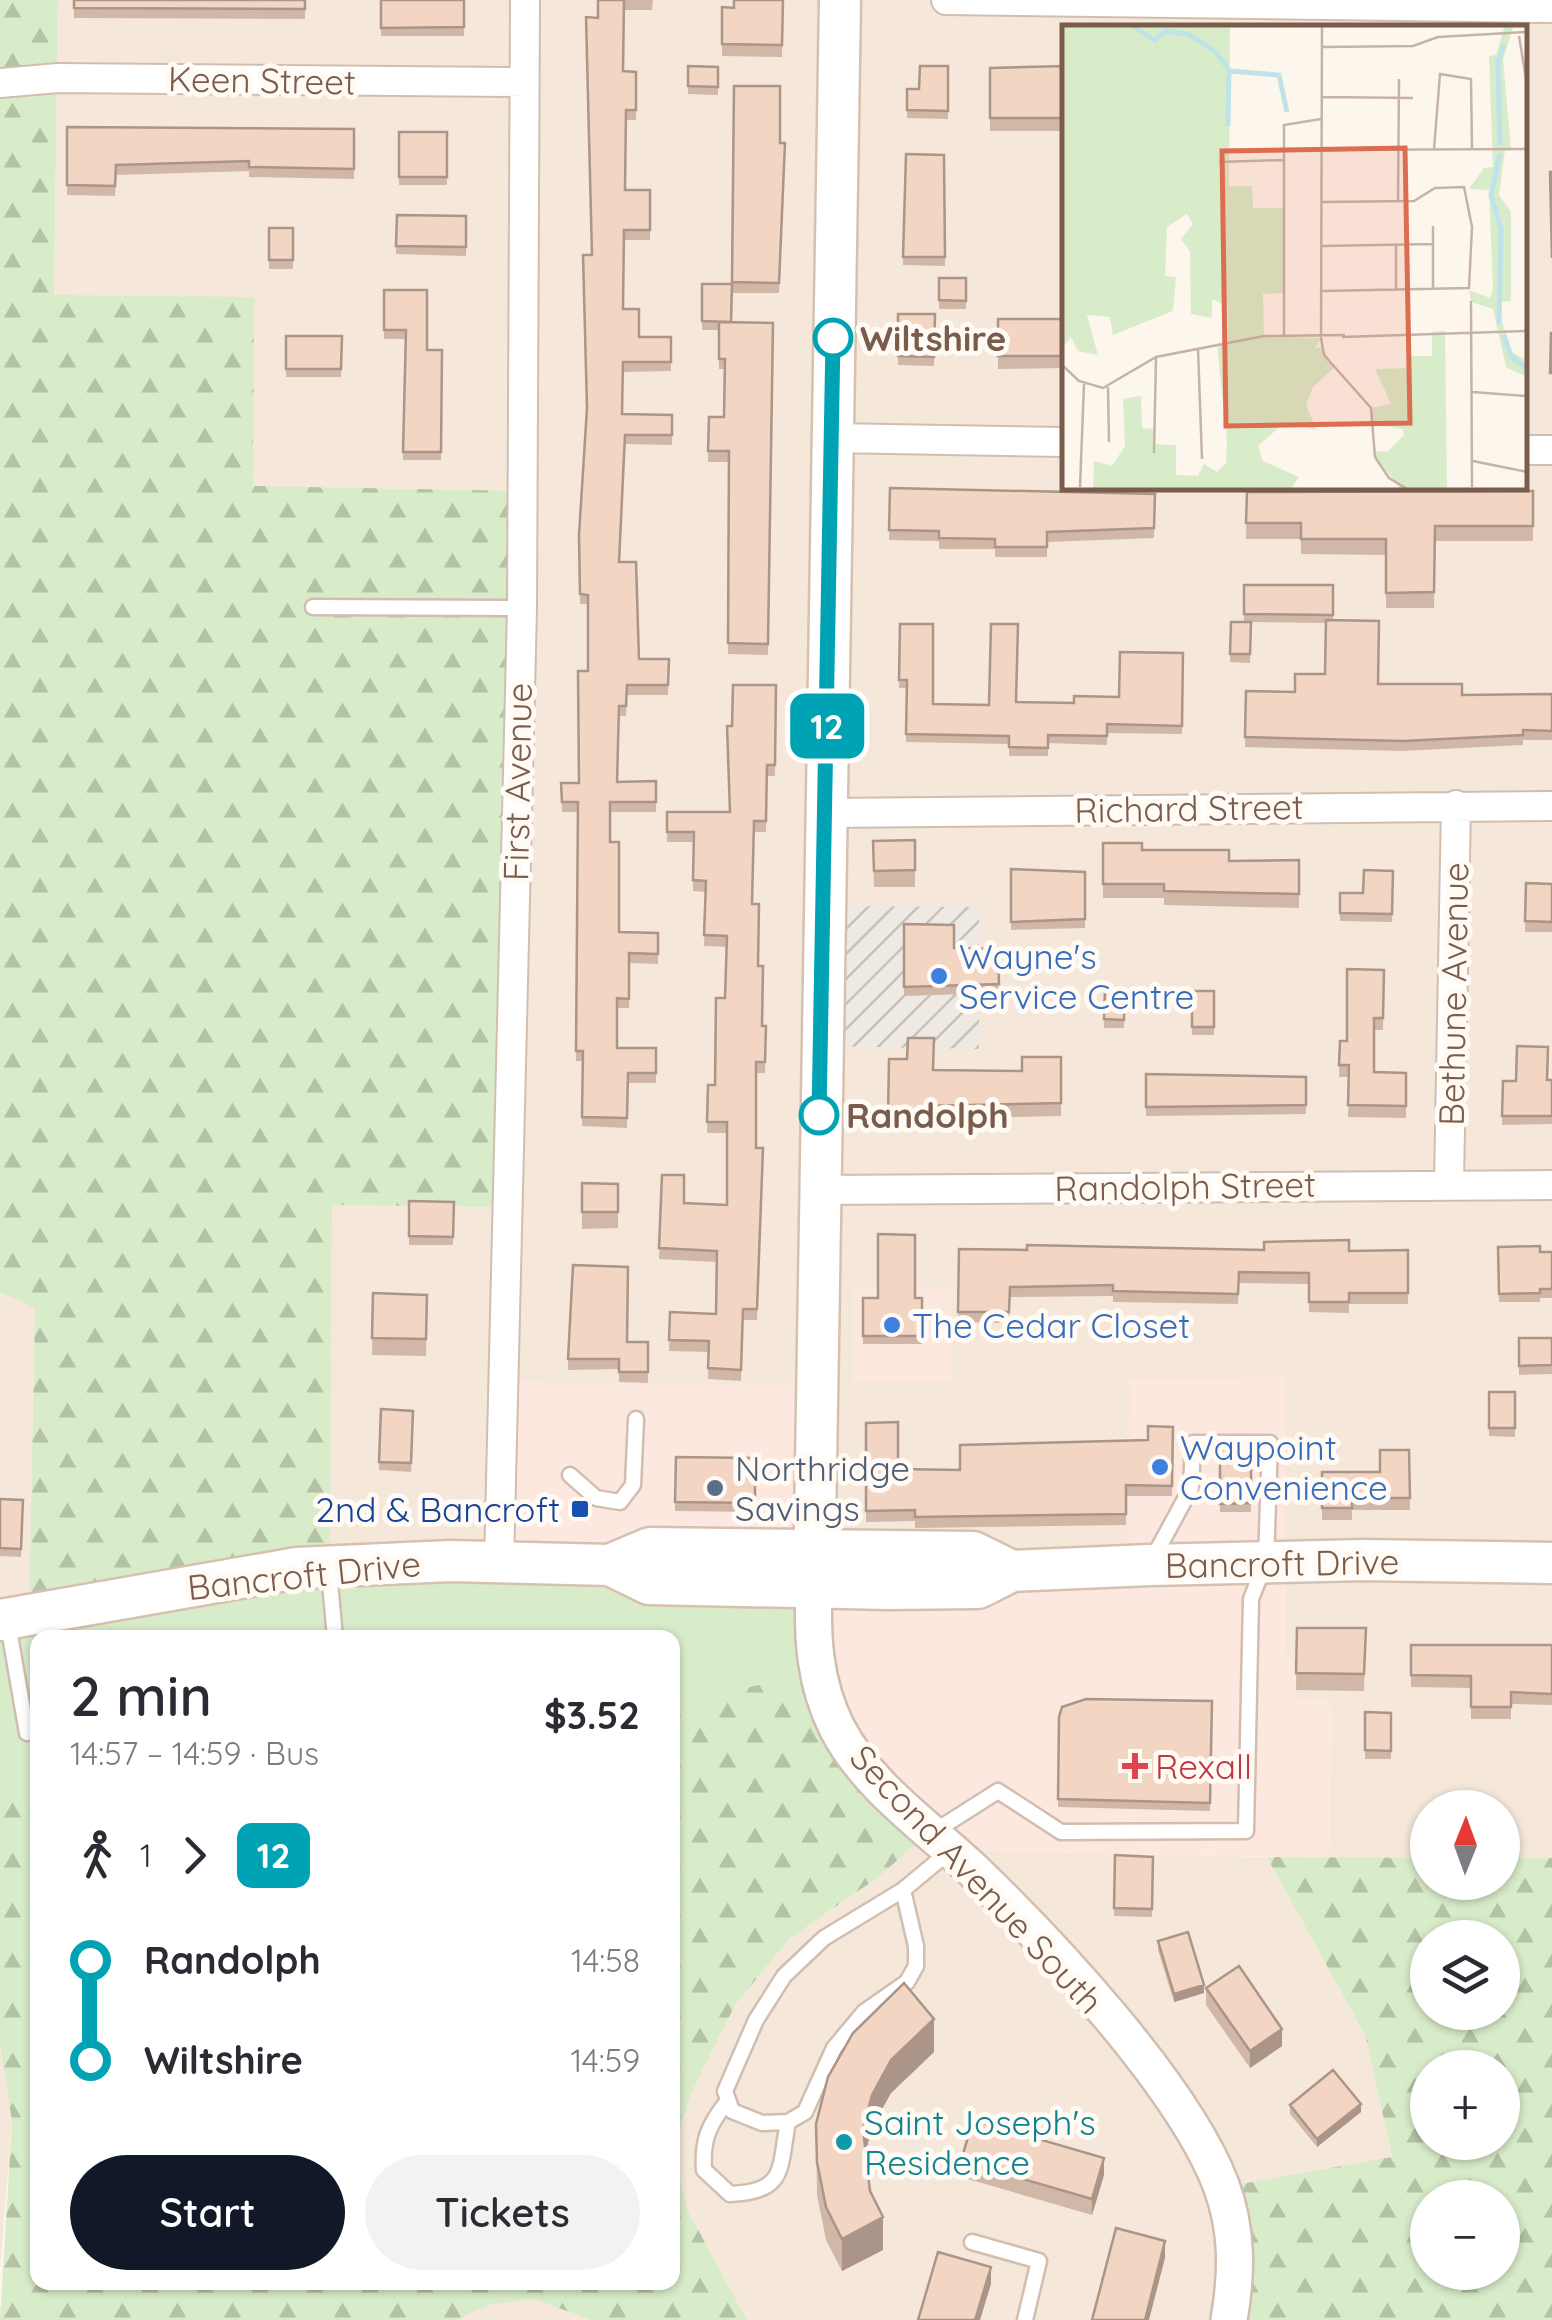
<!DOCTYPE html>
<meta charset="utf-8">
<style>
body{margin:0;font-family:Quicksand,sans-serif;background:#f2f2f3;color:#2b2b33;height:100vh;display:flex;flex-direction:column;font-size:38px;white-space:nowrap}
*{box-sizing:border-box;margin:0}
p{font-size:32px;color:#7c7c81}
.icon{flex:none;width:55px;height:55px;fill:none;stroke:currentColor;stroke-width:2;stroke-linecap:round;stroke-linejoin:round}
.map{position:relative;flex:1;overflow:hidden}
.side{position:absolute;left:30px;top:1630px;width:650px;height:660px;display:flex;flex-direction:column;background:#fff;border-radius:20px;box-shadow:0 2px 8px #0004}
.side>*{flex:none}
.badge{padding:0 20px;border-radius:15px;font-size:35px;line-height:65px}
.needle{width:65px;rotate:1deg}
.controls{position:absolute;left:1410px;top:1790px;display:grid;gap:20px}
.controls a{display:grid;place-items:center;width:110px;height:110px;border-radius:50%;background:#fff;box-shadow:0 2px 8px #0004;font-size:50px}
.map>.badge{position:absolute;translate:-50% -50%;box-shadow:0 0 0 5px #fff}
.legs{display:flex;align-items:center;gap:15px;height:110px;padding:0 40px;font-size:32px}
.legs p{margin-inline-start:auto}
.overview{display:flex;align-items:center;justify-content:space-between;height:170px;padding:0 40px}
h1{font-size:55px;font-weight:600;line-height:75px}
.primary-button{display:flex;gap:20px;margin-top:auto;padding:20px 40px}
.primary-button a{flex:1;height:115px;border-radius:60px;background:#111827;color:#fff;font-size:40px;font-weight:600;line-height:115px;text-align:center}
.primary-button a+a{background:#f2f2f3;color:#2b2b33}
ul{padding:0 40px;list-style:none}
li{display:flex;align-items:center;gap:35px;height:100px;font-size:38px}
li i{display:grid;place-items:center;width:15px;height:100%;margin:0 12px;background:currentColor}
li i::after{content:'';width:25px;height:25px;margin:-12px;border:8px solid;border-radius:50%;background:#fff}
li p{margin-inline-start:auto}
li:first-child i{background:linear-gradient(#0000 50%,currentColor 0)}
li:last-child i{background:linear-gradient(currentColor 50%,#0000 0)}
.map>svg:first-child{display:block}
</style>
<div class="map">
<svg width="1552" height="2320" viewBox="0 0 1552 2320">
<defs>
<pattern id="industrial-furrows" width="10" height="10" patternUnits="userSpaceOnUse" patternTransform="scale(2.5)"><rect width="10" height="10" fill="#efe9e4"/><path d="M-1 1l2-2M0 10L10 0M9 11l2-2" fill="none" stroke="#c7c0bb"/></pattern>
<pattern id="forest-firs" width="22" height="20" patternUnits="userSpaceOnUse" patternTransform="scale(2.5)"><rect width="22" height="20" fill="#d8ecc9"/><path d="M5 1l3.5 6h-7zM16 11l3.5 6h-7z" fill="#b4c2a5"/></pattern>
</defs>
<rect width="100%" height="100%" fill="#fdf6ec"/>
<path fill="#f5e8da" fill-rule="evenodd" d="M58 0H1552V1858H1503L1502 1808H1428L1427 1858H1329L1331 1701 1296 1699 1294 1662 1286 1656 1285 1559 1129 1564 330 1562 332 1205 504 1207 520 491 252 486 54 296ZM1064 28H1524V488H1064Z
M0 1292 35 1307 29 1611 0 1617Z
M923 1838 947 1850 1267 1857 1366 2037 1392 2158 1220 2188 1226 2320H747L688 2211 673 2153 692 2091 735 2005 789 1939 877 1878Z
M0 2045 12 2122 0 2269Z
M533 2299 592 2320H456L489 2305Z"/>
<path fill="#fde8e0" d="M853 1288 952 1289V1382L853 1381Z
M1285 1377 1286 1655 1294 1662 1296 1699 1331 1701 1329 1858 947 1850 852 1753 811 1589 1128 1564 1130 1379Z
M504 1382 813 1386 812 1547 500 1562Z"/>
<path fill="url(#industrial-furrows)" d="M826 906 979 907V1049L824 1046Z"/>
<path fill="#d8ecc9" d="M296 1565 811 1589 814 1666 772 1682 673 1705 672 1638H38L37 1826 0 1788V1617Z"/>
<path fill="url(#forest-firs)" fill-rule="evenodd" d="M0 0H58L54 295 254 297 253 486 520 491 505 1207 332 1205 330 1562 29 1611 35 1308 0 1292Z
M814 1666 923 1838 877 1878 789 1939 735 2005 692 2091 673 2153 688 2211 747 2320H592L533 2299 489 2305 456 2320H0L12 2122 0 2045V1788L37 1826 38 2282H672L673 1705 772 1682Z
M1267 1857 1427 1858 1428 1882H1502L1503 1858H1552V2320H1226L1219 2188 1392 2157 1366 2037ZM1428 1938H1502V2012H1428ZM1428 2068H1502V2142H1428ZM1428 2198H1502V2272H1428Z"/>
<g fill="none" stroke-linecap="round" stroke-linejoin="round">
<g stroke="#d1beb0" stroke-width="19">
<path id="service" d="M313 607 522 608
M570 1475 596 1498 620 1502 633 1485 636 1419
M329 1571 335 1638
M8 1624 27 1733 38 1731
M932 1833 998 1791 1061 1832 1246 1831 1251 1599 1266 1561 1270 1443H1193L1191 1488 1152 1560
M903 1890 916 1946V1966L907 1982 864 2012 834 2048 805 2112 788 2122 762 2123 732 2111 725 2091 756 2020 784 1976 824 1938 903 1890 950 1851
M726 2103C708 2126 702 2141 704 2170L730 2194C787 2192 779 2168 788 2122
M972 2242 1039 2261 1025 2320"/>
</g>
<g stroke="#d1beb0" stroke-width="32">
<path id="minor" d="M946 0 1552 8
M0 83 58 78 523 82
M831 438 1064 442
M1524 450H1552
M826 813 1552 806
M1449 1183 1456 805
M817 1190 1552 1185
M499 1564 522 608 525 0"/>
</g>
<g stroke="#d1beb0" stroke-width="40">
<path id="tertiary" d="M814 1587C812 1637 814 1682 837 1728 867 1786 926 1826 973 1870 1051 1945 1183 2086 1221 2185 1238 2230 1237 2274 1229 2320"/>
</g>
<g stroke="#d6c0b0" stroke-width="45">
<path id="secondary" d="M610 1565 649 1584 888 1589 978 1588 1012 1571 1150 1565 1362 1560 1552 1563
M814 1587 840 0
M0 1620 297 1568 450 1561 610 1565 650 1548 973 1552 1012 1571"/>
</g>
<use href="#service" stroke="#fff" stroke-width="14"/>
<use href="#minor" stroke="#fff" stroke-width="28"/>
<use href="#tertiary" stroke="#fff" stroke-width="35"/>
<use href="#secondary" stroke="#fff" stroke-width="40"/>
</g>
<path fill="#d1b7a8" d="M74 0H305V19L74 18Z
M381 0H464V36H381Z
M598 0H653L652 10H624L623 71 636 72V120H626L625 190H650V240H624L623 309 639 337H671V371L623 372 622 414 672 415V445L625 444 619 562 639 659H669L668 695H627L626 716H619L618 782 656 781V812H610V842L619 932 658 933V964L629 963V1008H617V1048H656V1083H628L627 1128 582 1126 583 1061H576L578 812H562L561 783H579L588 671V604H580L579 545 587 411Z
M783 0 782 57 722 56V7L734 8Z
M688 66 718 67V95L688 94Z
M948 66V119L907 118V89H919Z
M1064 66V131H990V68Z
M734 86 785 153 779 293H732Z
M67 127 354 129V179L249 177V171L116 175 115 196 67 195Z
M399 132H447V185H399Z
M906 154 944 155 945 266 903 265Z
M397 215 466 216V256L396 254Z
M269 228H293V269H269Z
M939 278H966V309H939Z
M702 284 731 322 773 323 768 655 728 654 729 462H708L709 417H724L725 369H719V330H702Z
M384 290 427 350H442L441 460H403L405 339H384Z
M898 314H935L934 366 898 365Z
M998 319H1064V368L998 369Z
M286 336H342L341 377H286Z
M890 488 1155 494 1154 538 1047 542V557H995V549H939V541L889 540Z
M1533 491V541H1435L1434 608H1386V555L1301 554V539H1246L1247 492Z
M1244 585H1333V621L1378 684 1462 695 1552 694V740H1523V745L1403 751 1245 747 1246 691 1295 692 1325 674 1326 623 1251 622 1250 663 1230 662 1231 622H1244Z
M900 624 933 704 989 705 1017 702 1074 703 1119 697 1183 653 1182 734 1107 733V745L1048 743V756H1009V744L906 742 907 688H899Z
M776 685 775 776H767L766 832H754L752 904 762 1026H766L765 1073H756V1148H763L757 1320H743L741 1381 708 1379 709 1352 669 1351 670 1312 716 1314 717 1262 659 1259 662 1175 684 1203 727 1205V1133H707L708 1085H715L725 998 727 947 704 946 706 892 693 891V842H667V812H730L732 726Z
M915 840V887H874L873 841Z
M1103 843 1229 861 1299 860V908L1164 905V898H1103Z
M1011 869 1085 872V928L1011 930Z
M1393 871 1392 922 1340 921V893H1363Z
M1526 883 1552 884V932H1525Z
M904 924 954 948 998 949 999 993 904 996Z
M1384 970 1383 1030H1374V1072L1406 1073V1118L1348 1117 1349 1077H1339L1340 1041H1347Z
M1105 990H1124V1028H1104Z
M1192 991H1214V1035H1192Z
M1061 1057V1116L922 1119V1129H888L889 1059 933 1070 1022 1071Z
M1146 1074 1306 1077V1114L1146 1116Z
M1548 1080H1552V1124L1502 1125 1503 1081Z
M582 1183 618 1184V1228L582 1229Z
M409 1201 454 1202 453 1245H409Z
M1498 1247 1552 1252V1298H1540V1302H1499Z
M959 1249 1408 1250V1304H1349V1313L1309 1312V1284L1239 1283 1238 1304 1113 1302V1296L1010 1297 1009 1323 958 1322Z
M373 1293 427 1295 426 1356 372 1355Z
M863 1298H922V1344H863Z
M1519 1338H1552V1374L1519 1375Z
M627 1342H648V1383L619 1382V1369L568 1370V1359Z
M1489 1392H1515V1437L1489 1436Z
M381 1409 413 1411 411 1472 379 1470Z
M866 1423 898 1469 960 1470 1148 1440 1173 1427 1172 1496H1126V1525L915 1528V1521L866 1522Z
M1220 1445H1251V1512H1220Z
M1409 1450 1410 1510H1352V1520H1322V1472H1380Z
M676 1457 755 1458V1512L675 1511Z
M0 1499 23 1500 21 1557 0 1556Z
M1297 1628H1366L1364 1691 1296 1690Z
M1411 1645H1552V1705L1511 1704V1719H1471V1688L1411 1687Z
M1212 1701 1210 1811 1058 1807 1059 1717Z
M1365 1712 1391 1713V1759H1365Z
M1115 1855 1153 1857 1152 1917 1114 1916Z
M1158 1941 1204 1993 1174 2002 1158 1950Z
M1206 1988 1282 2046 1250 2068 1206 2005Z
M934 2052 891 2093 872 2127 866 2152 870 2191 883 2250 842 2271 826 2240 817 2195 816 2124Z
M1290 2105 1361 2112 1317 2147 1290 2114Z
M961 2161 1104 2175 1092 2215 961 2177Z"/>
<path fill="#aa9588" d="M1204 1985V1993L1174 2002V1994Z
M934 2019V2052L891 2093 872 2127 863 2162V2129L872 2095 891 2060Z
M1282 2029V2046L1250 2068V2051Z
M1361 2104V2112L1317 2147V2139Z
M1104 2158V2175L1092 2215V2199Z
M883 2217V2250L842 2271V2239Z
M1165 2241V2258L1149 2320H1145Z
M991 2267V2284L980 2320H975Z"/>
<path fill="#f3d5c3" stroke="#aa9588" stroke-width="2.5" d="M74 0H305V9L74 8Z
M381 0H464V27L381 28Z
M598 0H624L623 71 636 72V110H626L625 190H650V230H624L623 309H639V337H671V362H623L622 414 672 415V435H625L619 562H636L639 659H669L668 685H627L626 706H619L617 782 656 781V802H610V842H619V932L658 933V954L629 953V999L617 998V1048H656V1073H628L627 1118 582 1117 583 1051H576L578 802H562L561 783H579L578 671H588V595L580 594 579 535 587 408 583 255H592L586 17 598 18Z
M734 0H783L782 45 722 44V7L734 8Z
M688 66 718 67V87L688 86Z
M920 66H948V111L907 110V89H919Z
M1064 66V118H990V68Z
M734 86H780V143H785L779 283 732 282Z
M67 127 354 129V169L249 167V161L116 165 115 186 67 185Z
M399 132H447V177H399Z
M906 154 944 155 945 257H903Z
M1550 172H1552V258Z
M397 215 466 216V247L396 246Z
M269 228H293V260H269Z
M939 278H966V301L939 300Z
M702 284H732L731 322 702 321Z
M384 290H427V350H442L441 452H403L406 330H384Z
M898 314H935L934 357 898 356Z
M998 319H1064V356H998Z
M719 322 773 323 768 644 728 643 729 451H708L709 417H724L725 359H719Z
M1551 333H1552V373H1550Z
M286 336H342L341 369H286Z
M890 488 1155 494 1154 528 1047 532V547H995V539L939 538V531L889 530Z
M1533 491V526H1435L1434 592 1386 593V539H1301V523H1246L1247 492Z
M1244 585H1333V615L1244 614Z
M1326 620 1379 621 1378 684H1462V695L1552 694V731L1523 730V735L1403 741 1245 737 1246 691 1295 692V674H1325Z
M1231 622H1251L1250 654H1230Z
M900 624H933V704L989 705 991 624H1018L1016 702 1074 703V696L1119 697 1120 652 1183 653 1182 726 1107 724V736L1048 735V748L1009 747V736L906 734 907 680H899Z
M733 685H776L775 765H767L766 821H754L752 904H759L758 966H763L762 1026H766L765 1062H756V1148H763L757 1309H743L741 1370 708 1368 709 1341 669 1340 670 1312 716 1314 717 1251 659 1248 662 1175H684V1203L727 1205V1122H707L708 1085H715L716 998H725L727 936 704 935 706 881 693 880 694 832H667V812H730L727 726H732Z
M915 840V870L874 871 873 841Z
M1103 843H1142V850H1229V861L1299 860V894L1164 891V884H1103Z
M1011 869 1085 872V919L1011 922Z
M1364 870 1393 871 1392 914 1340 913V893H1363Z
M1526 883 1552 884V922L1525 921Z
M904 924 954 925V948L998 949 999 984 904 987Z
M1347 969 1384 970 1383 1018H1374V1072L1406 1073V1106L1348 1105 1349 1065H1339L1340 1041H1347Z
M1105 990H1124V1020L1104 1019Z
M1192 991H1214V1027H1192Z
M908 1038H934L933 1070 1022 1071V1057H1061V1103L922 1106V1116H888L889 1059H907Z
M1517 1046 1548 1047 1547 1080H1552V1116H1502L1503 1081H1516Z
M1146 1074 1306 1077V1105L1146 1107Z
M582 1183 618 1184V1212H582Z
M409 1201 454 1202 453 1237 409 1236Z
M878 1234 915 1235V1298H922V1336H863V1298H878Z
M1349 1240V1251L1408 1250V1293H1349V1302H1309V1273L1239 1272 1238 1294 1113 1291V1285L1010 1287 1009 1312H958L959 1249 1027 1250V1245L1264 1250V1242Z
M1540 1246V1252H1552V1289H1540V1293L1499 1294 1498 1247Z
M573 1265 628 1267 627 1342H648V1372H619V1359H568Z
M373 1293 427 1295 426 1339 372 1338Z
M1519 1338H1552V1365L1519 1366Z
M1489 1392H1515V1428H1489Z
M381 1409 413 1411 411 1463 379 1462Z
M898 1422V1469L960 1470V1445L1148 1440V1426L1173 1427 1172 1486 1126 1485V1514L915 1517V1510L866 1511V1423Z
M1220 1445H1251V1503L1220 1504Z
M1380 1450H1409L1410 1498H1352V1508H1322V1472H1380Z
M676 1457 755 1458V1503L675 1502Z
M0 1499 23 1500 21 1549 0 1548Z
M1297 1628H1366L1364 1674 1296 1673Z
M1411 1645H1552V1694L1511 1692V1707H1471V1676L1411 1675Z
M1086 1699 1212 1701 1210 1803 1058 1799 1059 1717 1062 1707Z
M1365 1712 1391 1713V1751L1365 1750Z
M1115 1855 1153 1857 1152 1909 1114 1908Z
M1188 1932 1204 1985 1174 1994 1158 1941Z
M1239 1966 1282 2029 1250 2051 1206 1988Z
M904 1983 934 2019 891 2060 872 2095 863 2129 870 2191 883 2217 842 2239 826 2207 817 2162 816 2124 828 2077 853 2033Z
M1333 2070 1361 2104 1317 2139 1290 2105Z
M973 2120 1104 2158 1092 2199 961 2161Z
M1116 2228 1165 2241 1145 2320H1092Z
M938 2252 991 2267 975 2320H918Z"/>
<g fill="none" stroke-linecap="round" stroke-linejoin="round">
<g stroke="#fff" stroke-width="22">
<path id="line-1" d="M819 1115 833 338"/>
</g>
<use href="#line-1" stroke="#00a3b4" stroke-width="15"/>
</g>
<g fill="#fff" stroke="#00a3b4" stroke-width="5">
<circle cx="833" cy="338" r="18"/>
<circle cx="819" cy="1115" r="18"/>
</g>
<g fill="#3f7fe0" stroke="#fffaf3" stroke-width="4">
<circle cx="939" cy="976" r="10"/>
<circle cx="892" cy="1325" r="10"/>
<circle cx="1160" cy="1467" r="10"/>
</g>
<circle fill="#5c6f8a" stroke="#fffaf3" stroke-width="4" cx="715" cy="1488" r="10"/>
<rect fill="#1a4fb4" stroke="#fffaf3" stroke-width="4" x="570" y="1499" width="20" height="20" rx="5"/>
<path fill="#e0444e" stroke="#fffaf3" stroke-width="4" d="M1130 1751h10v10h10v10h-10v10h-10v-10h-10v-10h10z"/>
<circle fill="#0f9aa8" stroke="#fffaf3" stroke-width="4" cx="844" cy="2142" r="10"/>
<g text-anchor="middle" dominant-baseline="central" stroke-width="10" stroke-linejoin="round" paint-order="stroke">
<g font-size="35" fill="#7a5c4d" stroke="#fffaf3">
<text transform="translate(262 80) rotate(1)">Keen Street</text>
<text transform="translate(517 782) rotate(-89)">First Avenue</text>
<text transform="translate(1189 808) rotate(-1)">Richard Street</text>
<text transform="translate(1453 994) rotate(-89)">Bethune Avenue</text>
<text transform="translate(1185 1186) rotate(-1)">Randolph Street</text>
<text transform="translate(1282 1563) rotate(-1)">Bancroft Drive</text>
<text transform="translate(304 1575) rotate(-6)">Bancroft Drive</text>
<text transform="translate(977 1879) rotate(47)">Second Avenue South</text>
</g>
<g font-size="35" font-weight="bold" fill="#7a5c4d" stroke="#fffaf3" text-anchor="start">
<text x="860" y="338">Wiltshire</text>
<text x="846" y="1115">Randolph</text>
</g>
<g font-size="35" fill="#366cbe" stroke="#fffaf3" text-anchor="start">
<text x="959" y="956">Wayne's<tspan x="959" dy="40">Service Centre</tspan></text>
<text x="912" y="1325">The Cedar Closet</text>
<text x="1180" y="1447">Waypoint<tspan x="1180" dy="40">Convenience</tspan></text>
</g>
<g font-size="35" fill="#4e5e75" stroke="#fffaf3" text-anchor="start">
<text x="735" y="1468">Northridge<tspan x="735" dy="40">Savings</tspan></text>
</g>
<g font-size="35" fill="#164399" stroke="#fffaf3" text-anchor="end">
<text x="560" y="1509">2nd &amp; Bancroft</text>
</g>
<g font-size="35" fill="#be3a42" stroke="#fffaf3" text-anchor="start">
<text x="1155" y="1766">Rexall</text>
</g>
<g font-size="35" fill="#0d838f" stroke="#fffaf3" text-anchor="start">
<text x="864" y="2122">Saint Joseph's<tspan x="864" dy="40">Residence</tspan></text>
</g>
</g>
<g transform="translate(1062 25)">
<rect width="465" height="465" fill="#fdf6ec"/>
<path d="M198 311 259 313 240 346 207 378 156 330V319Z" fill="#d8ecc9"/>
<path d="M0 0H168L167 161H190L191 183H222V268L201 269 202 311 166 317V281L150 274V293L129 289 128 226 119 214 131 199 125 189 105 202 103 251 114 252 111 286 51 310 48 292 25 290 36 330 16 326 9 312 0 323ZM443 0H452L441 34 449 124 443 125 437 170 449 187V276L438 277V291L450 327 465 336V352L444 342 431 284 409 277 407 265 428 273 431 263 427 165 407 164 422 143 431 142 427 31 434 30ZM383 306 385 465H339L310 427 326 426 342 410 341 404 309 399 308 383 329 379 313 344 348 343V331H370V307ZM259 322 273 342 251 362 244 380 255 405 222 398 196 421 201 436 237 452 228 465H31L32 436 50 441 63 421 61 374 79 371 80 403 94 404 92 419 114 420V450L136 451 142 439 155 447 164 438 165 417 156 330 207 378 240 346 235 329Z" fill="#d8ecc9"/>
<path fill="none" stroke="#bfe3e8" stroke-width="5" d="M69 0 93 15 103 6 126 9 154 27 167 45 166 101M168 46 217 50 225 87M438 120 436 37 442 19M437 298 439 204 429 170 438 129M442 310 449 331 465 344"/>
<path fill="none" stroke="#c5b3a7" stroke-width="2.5" d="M457 11 465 60M261 22 351 21 376 12 465 7M260 72 351 73M372 124 378 49 409 54 410 124M259 125 465 124M157 137 222 135M259 177 352 176 373 163 402 162 410 202 407 263 260 266M336 177 337 54M260 221 371 219M334 264V219M371 264V201M409 276 410 462M222 311V100L259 94M280 312 465 306M259 313 262 330 309 383 313 432 327 453 347 465M259 313 260 0M136 324 140 434M0 340 17 356 41 363 94 332 202 311 283 310M46 362 47 417M410 367 465 371M92 428 94 332M411 436 465 447M18 462 22 359"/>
<path fill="#dc6d51" fill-opacity="0.15" stroke="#dc6d51" stroke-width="5" d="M343 123 348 398 164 401 160 126Z"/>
<rect width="465" height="465" fill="none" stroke="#7a5c4d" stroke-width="5"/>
</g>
</svg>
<div class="controls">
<a><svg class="needle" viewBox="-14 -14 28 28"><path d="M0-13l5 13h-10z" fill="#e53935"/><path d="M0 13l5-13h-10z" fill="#7c7c81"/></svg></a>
<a><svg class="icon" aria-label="layers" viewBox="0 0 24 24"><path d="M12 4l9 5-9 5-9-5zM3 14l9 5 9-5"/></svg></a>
<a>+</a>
<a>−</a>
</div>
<b class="badge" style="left:827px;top:726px;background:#00a3b4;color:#fff">12</b>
<section class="side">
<div class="overview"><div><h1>2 min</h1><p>14:57 – 14:59 · Bus</p></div><b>$3.52</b></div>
<div class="legs"><svg class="icon" aria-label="walk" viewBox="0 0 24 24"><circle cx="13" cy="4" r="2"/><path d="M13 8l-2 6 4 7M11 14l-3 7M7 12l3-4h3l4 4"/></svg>1<svg class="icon" aria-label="forward" viewBox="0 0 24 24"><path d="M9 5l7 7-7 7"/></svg><b class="badge" style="background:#00a3b4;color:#fff">12</b></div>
<ul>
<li><i style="color:#00a3b4"></i><b>Randolph</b><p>14:58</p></li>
<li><i style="color:#00a3b4"></i><b>Wiltshire</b><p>14:59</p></li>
</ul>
<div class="primary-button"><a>Start</a><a>Tickets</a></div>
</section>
</div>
